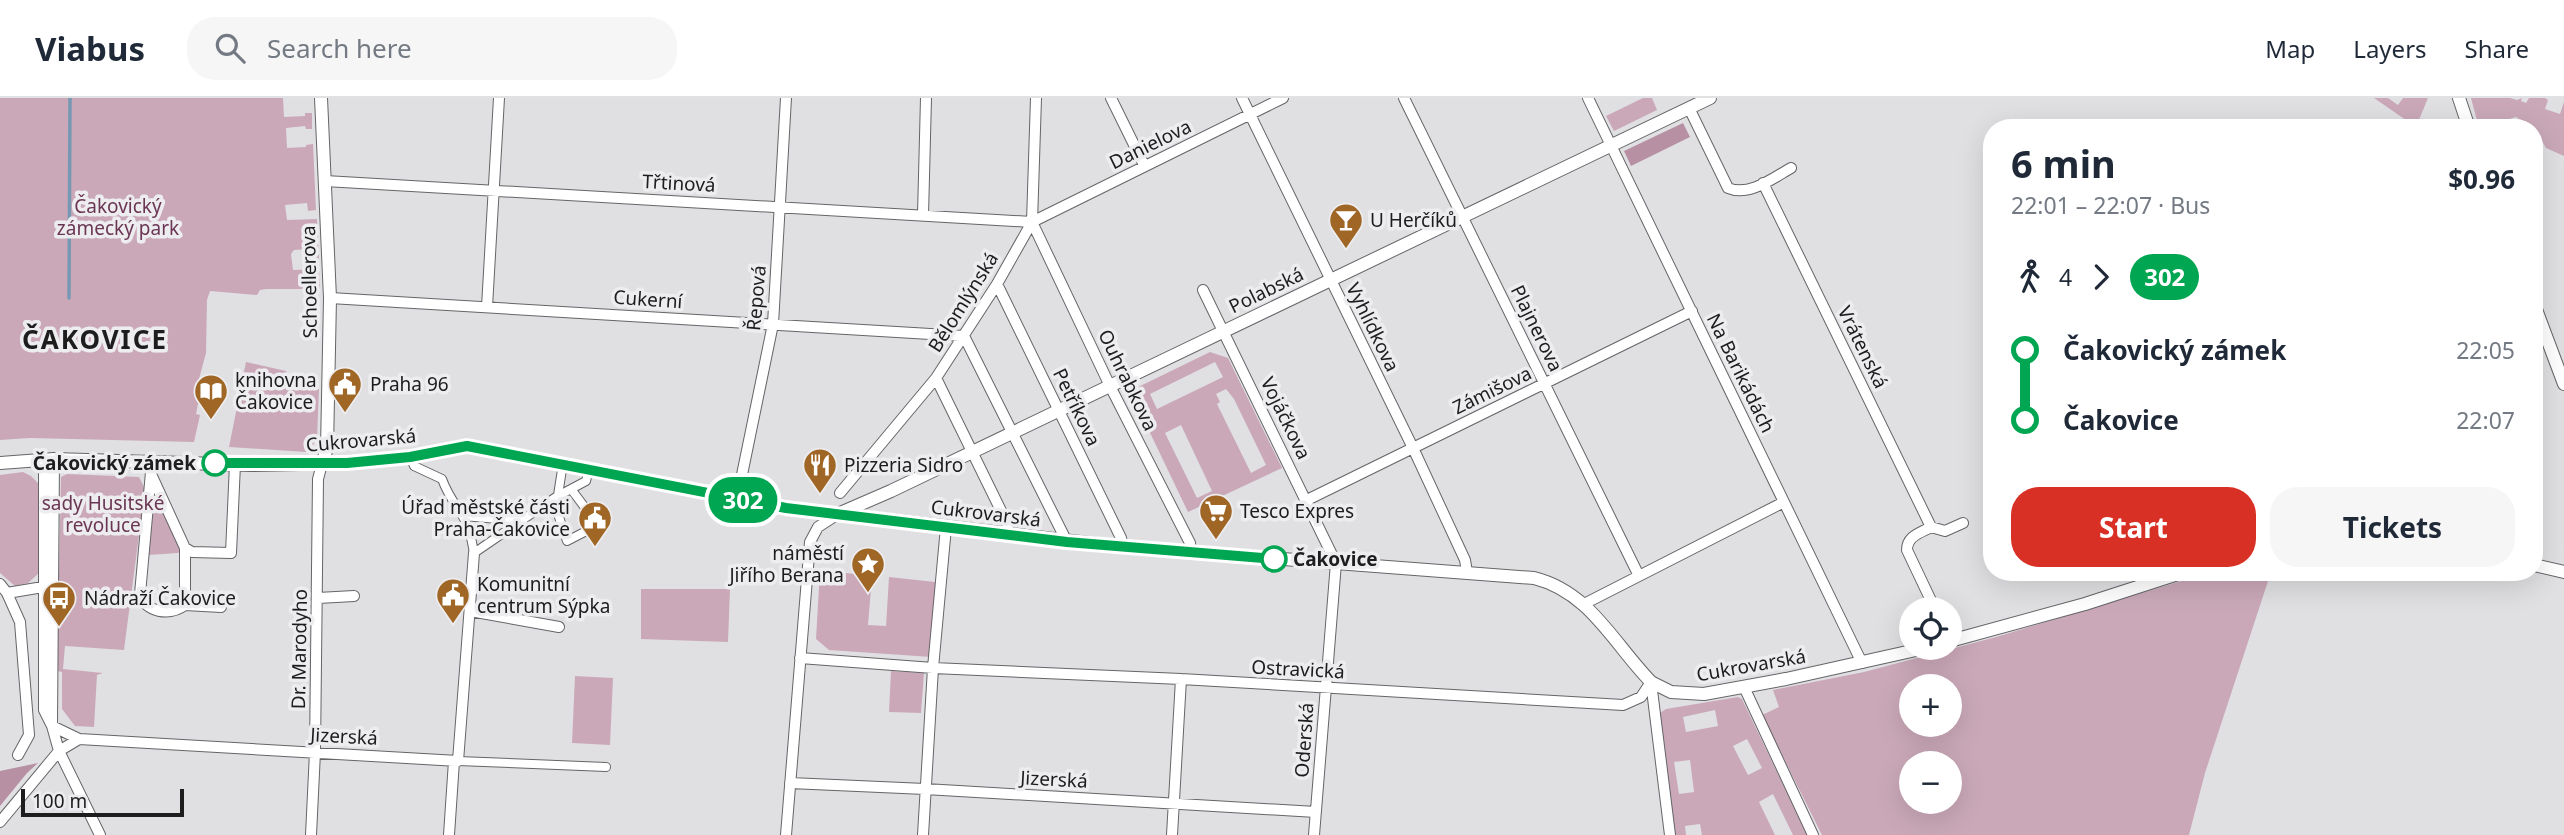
<!DOCTYPE html>
<meta charset="utf-8">
<style>
body{margin:0;font-family:"Noto Sans",sans-serif;background:#f6f6f7;color:#1f2937;height:100vh;display:flex;flex-direction:column;font-size:26px;white-space:nowrap}
*{box-sizing:border-box;margin:0}
p{font-size:23px;color:#747a83}
.icon{flex:none;width:38px;height:38px;fill:none;stroke:currentColor;stroke-width:2;stroke-linecap:round;stroke-linejoin:round}
.map{position:relative;flex:1;overflow:hidden}
.drawer{position:absolute;left:1983px;top:21px;width:560px;height:462px;display:flex;flex-direction:column;background:#fff;border-radius:28px;box-shadow:0 7px 28px #0002}
.drawer>*{flex:none}
.badge{padding:0 14px;border-radius:23px;font-size:24px;line-height:46px}
.controls{position:absolute;left:1899px;top:499px;display:grid;gap:14px}
.controls a{display:grid;place-items:center;width:63px;height:63px;border-radius:50%;background:#fff;box-shadow:0 7px 28px #0002;font-size:35px}
.scale{position:absolute;left:21px;bottom:18px;width:163px;box-sizing:border-box;padding-left:7px;border:4px solid #1d1d1e;border-top:0;font-size:19px;line-height:24px;white-space:nowrap;color:#1d1d1e;-webkit-text-stroke:5px #ededf0;paint-order:stroke}
.map>.badge{position:absolute;translate:-50% -50%;box-shadow:0 0 0 4px #fff}
.legs{display:flex;align-items:center;gap:10px;height:77px;padding:0 28px;font-size:23px}
.legs p{margin-inline-start:auto}
.summary{display:flex;align-items:center;justify-content:space-between;height:119px;padding:0 28px}
h1{font-size:38px;font-weight:700;line-height:52px}
.cta{display:flex;gap:14px;margin-top:auto;padding:14px 28px}
.cta a{flex:1;height:80px;border-radius:28px;background:#d93025;color:#fff;font-size:28px;font-weight:700;line-height:80px;text-align:center}
.cta a+a{background:#f6f6f7;color:#1f2937}
ul{padding:0 28px;list-style:none}
li{display:flex;align-items:center;gap:24px;height:70px;font-size:26px}
li i{display:grid;place-items:center;width:10px;height:100%;margin:0 9px;background:currentColor}
li i::after{content:'';width:18px;height:18px;margin:-9px;border:5px solid;border-radius:50%;background:#fff}
li p{margin-inline-start:auto}
li:first-child i{background:linear-gradient(#0000 50%,currentColor 0)}
li:last-child i{background:linear-gradient(currentColor 50%,#0000 0)}
header{display:flex;align-items:center;gap:42px;box-sizing:border-box;height:98px;padding:0 35px;background:#fff;border-bottom:2px solid #e0e1e3}
header strong{font-size:33px}
nav{display:flex;gap:38px;margin-inline-start:auto;font-size:24px}
.search{width:490px;height:63px;background:#f6f6f7;display:flex;align-items:center;gap:18px;box-sizing:border-box;padding:0 24px;border-radius:28px;color:#747a83;font-size:26px}
.map>svg:first-child{display:block}
</style>
<header>
<strong>Viabus</strong>
<div class="search"><svg class="icon" aria-label="search" viewBox="0 0 24 24"><circle cx="10" cy="10" r="6"/><path d="M15 15l6 6"/></svg>Search here</div>
<nav><a>Map</a><a>Layers</a><a>Share</a></nav>
</header>
<div class="map">
<svg width="2564" height="737" viewBox="0 0 2564 737">
<rect width="100%" height="100%" fill="#e0e0e3"/>
<path fill="#caa8b8" fill-rule="evenodd" d="M0 0H283L284 19 305 18V15H312V31H306L305 28 286 30 287 50 306 49V47L313 46 316 112 308 113 307 105 285 107 287 122 317 121 319 163H311L310 151 294 152 291 156 293 172 319 171 320 191H266L260 192 257 197 210 193 207 202 206 255 199 281 208 284 202 307 198 306 196 316 200 317 194 344 30 340 0 342Z
M1643 0H1652L1657 12 1614 33 1606 18Z
M2374 0H2388L2398 7 2403 0H2428L2416 29Z
M2471 0H2510L2517 2 2522 0 2521 3 2526 5 2529 0H2545L2548 2 2545 11 2560 16 2564 4V58L2546 50 2534 30 2516 19 2479 30Z
M1210 254 1228 260 1282 370 1188 414 1130 293ZM1215 264 1223 279 1157 311 1150 296ZM1226 291 1234 301 1266 367 1251 375 1217 306 1220 304 1216 296ZM1181 327 1212 393 1197 400 1165 335Z
M246 264 286 273 296 290 319 291 317 342 306 354 229 349Z
M23 374 31 378 39 386V475L28 485 15 488 0 475V377Z
M67 376 139 379 145 391 124 552 65 548 63 571 103 575 97 577 94 629 75 628 62 611V574L57 573 61 379Z
M155 396 181 452 178 455 148 457 152 397Z
M820 472 872 478 868 527 886 528 889 479 935 484 938 488 931 559 829 552 816 541Z
M2211 474H2271L2205 675 2189 737H1822L1762 617 1779 609 1773 592 1864 574 1996 539ZM1911 588H1950V626H1911ZM1911 665H1950V704H1911Z
M641 491H730L728 544 641 541Z
M891 573 924 575 921 615 889 614Z
M575 578 613 580 610 647 572 645Z
M1738 599 1742 601 1807 737H1793L1773 696 1759 704 1775 737H1702L1700 726 1685 728 1686 737H1674L1660 615 1666 611ZM1715 612 1718 628 1686 634 1683 619ZM1747 641 1762 670 1748 677 1733 648ZM1690 662 1694 694 1679 696 1674 664Z"/>
<path fill="#b790a3" d="M1683 25 1690 39 1631 68 1624 53Z
M38 665 27 675 0 708V673Z"/>
<g fill="none" stroke-linecap="round" stroke-linejoin="round">
<path stroke="#7798b3" stroke-width="3.5" d="M69 200 70 0"/>
<g stroke="#656467" stroke-width="10">
<path id="pedestrian" d="M410 359 414 368 442 381C447 395 454 405 462 417 469 428 472 442 474 455L556 399 586 383 589 371
M563 365 556 410 567 443 598 427 571 391
M463 418 523 423
M458 663 606 669"/>
</g>
<g stroke="#656467" stroke-width="12">
<path id="minor" d="M1111 0 1144 67
M1242 0 1413 350 1465 462 1467 474
M1404 0 1638 476
M1588 0 1862 565
M1689 10 1728 90C1749 99 1773 80 1791 70
M325 83 1032 124
M1763 85 1931 429
M923 117 926 0
M1032 124 1110 288 1190 445 1191 455
M1032 124 1283 0
M997 186 1121 440 1123 449
M1203 192 1336 465 1314 737
M330 200 964 238
M487 209 499 0
M964 238 1067 444
M936 280 1007 425 1009 437
M44 362V612L52 628 59 653 100 737
M151 376 185 450V507C170 518 145 515 140 496L152 363
M840 395 936 280 997 186 1032 124 1036 0
M737 401 773 226 786 0
M1307 402 1692 213
M185 450 192 454 231 455 235 366
M0 486 7 495 20 524 29 637 18 657
M7 495 49 488
M318 500 354 498
M1584 506 1784 404
M185 507 221 509
M1935 511 1907 452C1907 438 1920 435 1931 429L1945 433 1963 425
M470 513 559 529
M800 560 933 570 1181 581 1623 607 1641 599 1651 584
M1651 584 1670 737
M1744 589 1813 737
M52 626 54 361
M52 628 79 641
M790 685 925 691 1316 714
M0 724 59 653 79 641 458 663 474 455
M311 737 315 654 318 381 322 366
M449 737 454 663
M786 737 810 444 818 429 838 416
M923 737 933 570 946 429
M1172 737 1181 581"/>
</g>
<g stroke="#656467" stroke-width="14">
<path id="tertiary" d="M321 0 330 200 327 350 322 366
M2459 0 2469 30
M2534 206 2564 286
M0 365 54 361 251 367 347 365 410 359 467 348 786 410 1123 449 1534 480C1590 494 1613 545 1651 584L1671 594 1704 596 1786 581 1925 550
M838 416 891 393 1710 0
M2534 467 2564 474
M1950 543 2085 506 2184 474"/>
</g>
<use href="#pedestrian" stroke="#fff" stroke-width="8"/>
<use href="#minor" stroke="#fff" stroke-width="10"/>
<use href="#tertiary" stroke="#fff" stroke-width="12"/>
</g>
<g fill="none" stroke-linecap="round" stroke-linejoin="round">
<g stroke="#fff" stroke-width="16">
<path id="line-1" d="M215 365H347L410 359 467 348 786 410 1067 444 1274 461"/>
</g>
<use href="#line-1" stroke="#00a651" stroke-width="10"/>
</g>
<defs>
<g id="bar-pin" transform="scale(1.75)"><path d="M0 17L-7.5 6A9.5 9.5 0 1 1 7.5 6Z" fill="#a06625" stroke="#ededf0"/><path d="M-6-5H6L.8 .8V4.5H3.5V6h-7V4.5H-.8V.8Z" fill="#fff"/></g>
<g id="civic-pin" transform="scale(1.75)"><path d="M0 17L-7.5 6A9.5 9.5 0 1 1 7.5 6Z" fill="#a06625" stroke="#ededf0"/><path d="M-.6-6.5H3V-4.5H.6V-3L4-1V1h2V6H-6V1h2V-1L-.6-3ZM-1.2 2.5V6h2.4V2.5Z" fill="#fff"/></g>
<g id="library-pin" transform="scale(1.75)"><path d="M0 17L-7.5 6A9.5 9.5 0 1 1 7.5 6Z" fill="#a06625" stroke="#ededf0"/><path d="M-6-4Q-3-5.5-.7-3.5V5Q-3 3-6 4ZM6-4Q3-5.5 .7-3.5V5Q3 3 6 4Z" fill="#fff"/></g>
<g id="restaurant-pin" transform="scale(1.75)"><path d="M0 17L-7.5 6A9.5 9.5 0 1 1 7.5 6Z" fill="#a06625" stroke="#ededf0"/><path d="M-5-6h1v4h1v-4h1v4h1v-4h1v5L-1.5 .5V6h-2V.5L-5-1ZM5-6V6H3V1.5H1.5Q1.5-4 5-6Z" fill="#fff"/></g>
<g id="supermarket-pin" transform="scale(1.75)"><path d="M0 17L-7.5 6A9.5 9.5 0 1 1 7.5 6Z" fill="#a06625" stroke="#ededf0"/><path d="M-6-5.5h2.5l.6 2H6L4.5 2H-2.5L-4.4-4H-6ZM-1.5 3.2a1.3 1.3 0 1 0 .1 0ZM3 3.2a1.3 1.3 0 1 0 .1 0Z" fill="#fff"/></g>
<g id="sight-pin" transform="scale(1.75)"><path d="M0 17L-7.5 6A9.5 9.5 0 1 1 7.5 6Z" fill="#a06625" stroke="#ededf0"/><path d="M0-6L1.8-2.2L6-1.7L2.9 1.2L3.7 5.4L0 3.3L-3.7 5.4L-2.9 1.2L-6-1.7L-1.8-2.2Z" fill="#fff"/></g>
<g id="bus-pin" transform="scale(1.75)"><path d="M0 17L-7.5 6A9.5 9.5 0 1 1 7.5 6Z" fill="#a06625" stroke="#ededf0"/><path d="M-5-6H5V4H4V6H2V4H-2V6H-4V4H-5ZM-3.5-4V0h7V-4ZM-3.5 1.2v1.5H-2V1.2ZM2 1.2v1.5H3.5V1.2Z" fill="#fff"/></g>
</defs>
<g fill-rule="evenodd">
<use href="#bar-pin" x="1346" y="122"/>
<use href="#civic-pin" x="345" y="286"/>
<use href="#library-pin" x="211" y="293"/>
<use href="#restaurant-pin" x="820" y="367"/>
<use href="#supermarket-pin" x="1216" y="413"/>
<use href="#civic-pin" x="595" y="420"/>
<use href="#sight-pin" x="868" y="466"/>
<use href="#civic-pin" x="453" y="497"/>
<use href="#bus-pin" x="59" y="500"/>
</g>
<g fill="#fff" stroke="#00a651" stroke-width="3.5">
<circle cx="215" cy="365" r="12"/>
<circle cx="1274" cy="461" r="12"/>
</g>
<g text-anchor="middle" dominant-baseline="central" stroke-width="7" stroke-linejoin="round" paint-order="stroke">
<g font-size="19" fill="#1d1d1e" stroke="#ededf0">
<text transform="translate(1150 46) rotate(-26)">Danielova</text>
<text transform="translate(679 85) rotate(3)">Třtinová</text>
<text transform="translate(309 184) rotate(-91)">Schoellerova</text>
<text transform="translate(1266 192) rotate(-26)">Polabská</text>
<text transform="translate(756 200) rotate(-85)">Řepová</text>
<text transform="translate(648 201) rotate(4)">Cukerní</text>
<text transform="translate(963 204) rotate(-58)">Bělomlýnská</text>
<text transform="translate(1373 229) rotate(64)">Vyhlídkova</text>
<text transform="translate(1537 230) rotate(64)">Plajnerova</text>
<text transform="translate(1863 249) rotate(64)">Vrátenská</text>
<text transform="translate(1741 275) rotate(64)">Na Barikádách</text>
<text transform="translate(1128 282) rotate(64)">Ouhrabkova</text>
<text transform="translate(1492 292) rotate(-26)">Zámišova</text>
<text transform="translate(1077 309) rotate(64)">Petříkova</text>
<text transform="translate(1286 320) rotate(64)">Vojáčkova</text>
<text transform="translate(361 342) rotate(-5)">Cukrovarská</text>
<text transform="translate(986 415) rotate(7)">Cukrovarská</text>
<text transform="translate(299 551) rotate(-89)">Dr. Marodyho</text>
<text transform="translate(1751 567) rotate(-10)">Cukrovarská</text>
<text transform="translate(1298 571) rotate(3)">Ostravická</text>
<text transform="translate(344 638) rotate(3)">Jizerská</text>
<text transform="translate(1304 642) rotate(-86)">Oderská</text>
<text transform="translate(1054 681) rotate(3)">Jizerská</text>
</g>
<g font-size="19" fill="#6b3653" stroke="#ededf0">
<text x="118" y="108">Čakovický<tspan x="118" dy="22">zámecký park</tspan></text>
<text x="103" y="405">sady Husitské<tspan x="103" dy="22">revoluce</tspan></text>
</g>
<g font-size="19" fill="#1d1d1e" stroke="#ededf0" text-anchor="start">
<text x="1370" y="122">U Herčíků</text>
<text x="235" y="282">knihovna<tspan x="235" dy="22">Čakovice</tspan></text>
<text x="370" y="286">Praha 96</text>
<text x="844" y="367">Pizzeria Sidro</text>
<text x="570" y="409" text-anchor="end">Úřad městské části<tspan x="570" dy="22">Praha-Čakovice</tspan></text>
<text x="1240" y="413">Tesco Expres</text>
<text x="844" y="455" text-anchor="end">náměstí<tspan x="844" dy="22">Jiřího Berana</tspan></text>
<text x="477" y="486">Komunitní<tspan x="477" dy="22">centrum Sýpka</tspan></text>
<text x="84" y="500">Nádraží Čakovice</text>
</g>
<g font-size="19" font-weight="bold" fill="#1d1d1e" stroke="#ededf0" text-anchor="end">
<text x="196" y="365">Čakovický zámek</text>
<text x="1293" y="461" text-anchor="start">Čakovice</text>
</g>
<g font-size="26" font-weight="bold" letter-spacing="2" fill="#1d1d1e" stroke="#ededf0">
<text x="95" y="241">ČAKOVICE</text>
</g>
</g>
</svg>
<div class="controls">
<a><svg class="icon" aria-label="locate" viewBox="0 0 24 24"><circle cx="12" cy="12" r="6"/><path d="M12 2v4M12 18v4M2 12h4M18 12h4"/></svg></a>
<a>+</a>
<a>−</a>
</div>
<div class="scale">100 m</div>
<b class="badge" style="left:743px;top:402px;background:#00a651;color:#fff">302</b>
<section class="drawer">
<div class="summary"><div><h1>6 min</h1><p>22:01 – 22:07 · Bus</p></div><b>$0.96</b></div>
<div class="legs"><svg class="icon" aria-label="walk" viewBox="0 0 24 24"><circle cx="13" cy="4" r="2"/><path d="M13 8l-2 6 4 7M11 14l-3 7M7 12l3-4h3l4 4"/></svg>4<svg class="icon" aria-label="forward" viewBox="0 0 24 24"><path d="M9 5l7 7-7 7"/></svg><b class="badge" style="background:#00a651;color:#fff">302</b></div>
<ul>
<li><i style="color:#00a651"></i><b>Čakovický zámek</b><p>22:05</p></li>
<li><i style="color:#00a651"></i><b>Čakovice</b><p>22:07</p></li>
</ul>
<div class="cta"><a>Start</a><a>Tickets</a></div>
</section>
</div>
